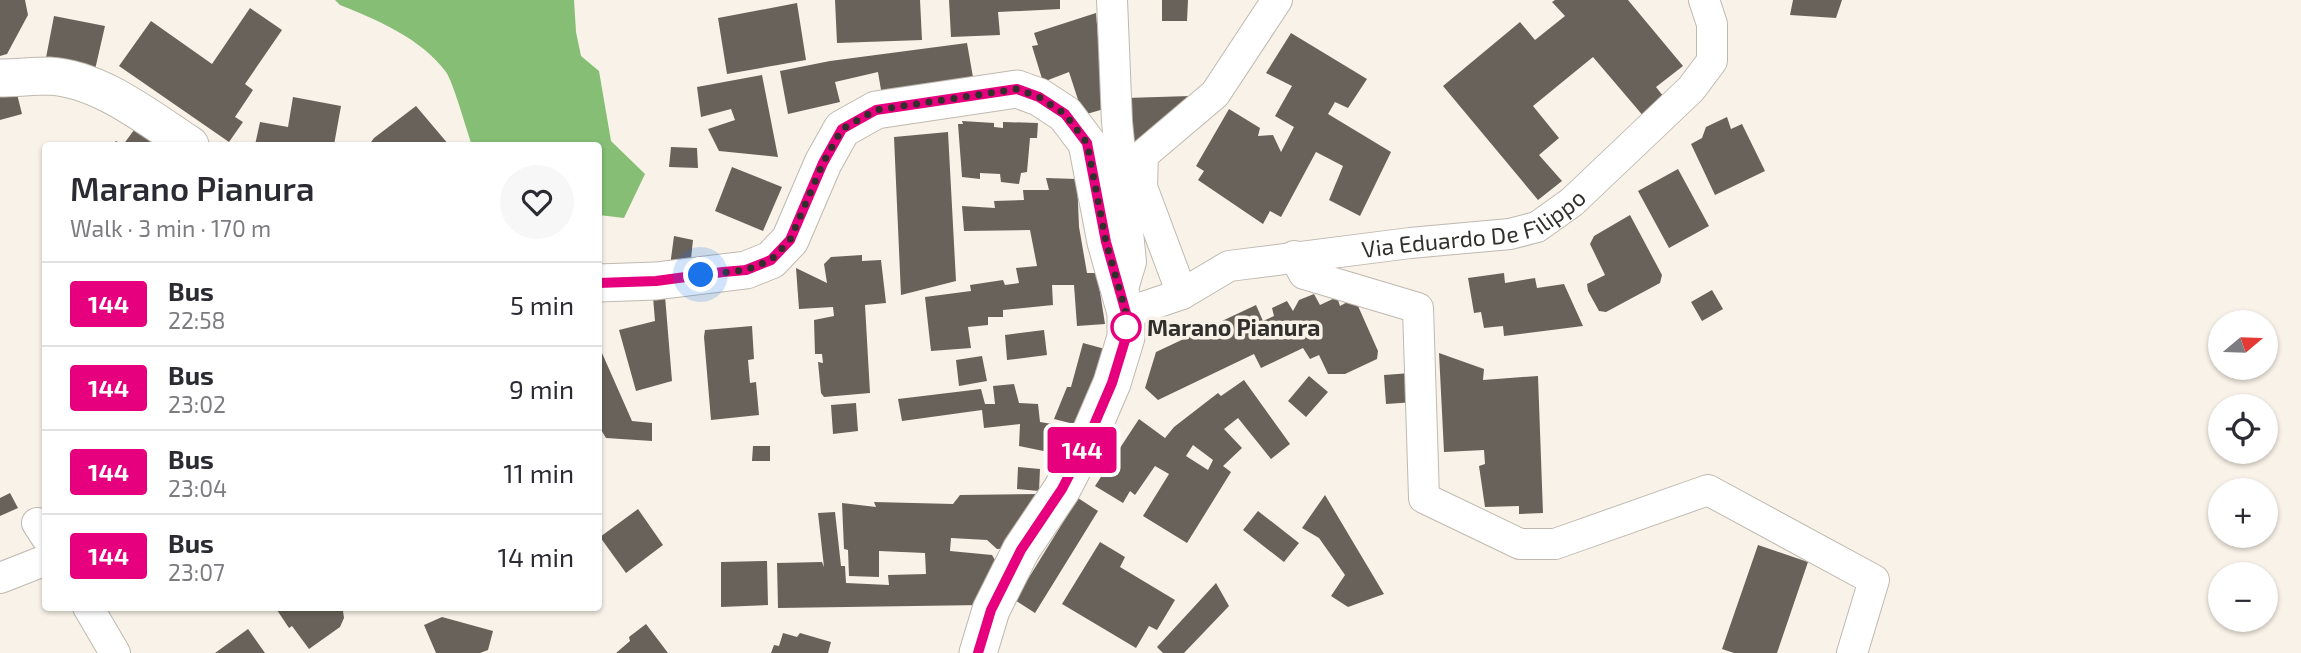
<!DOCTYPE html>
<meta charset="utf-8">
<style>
body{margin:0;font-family:"Exo 2",sans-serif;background:#f7f7f7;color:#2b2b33;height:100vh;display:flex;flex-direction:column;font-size:26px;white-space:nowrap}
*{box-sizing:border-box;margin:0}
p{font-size:23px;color:#7c7c81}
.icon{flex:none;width:38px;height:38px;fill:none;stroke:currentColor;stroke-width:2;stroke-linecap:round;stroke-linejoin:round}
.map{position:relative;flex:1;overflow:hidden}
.panel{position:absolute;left:42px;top:142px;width:560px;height:469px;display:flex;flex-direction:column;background:#fff;border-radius:7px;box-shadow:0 2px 5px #0004}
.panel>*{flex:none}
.badge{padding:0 14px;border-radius:5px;font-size:24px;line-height:46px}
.needle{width:46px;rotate:71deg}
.fabs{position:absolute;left:2208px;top:310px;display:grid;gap:14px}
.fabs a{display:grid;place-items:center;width:70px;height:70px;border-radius:50%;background:#fff;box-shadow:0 2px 5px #0004;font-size:35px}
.you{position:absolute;width:35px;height:35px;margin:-18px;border:5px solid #fff;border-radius:50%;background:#1a73e8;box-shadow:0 0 0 10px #1a73e833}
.map>.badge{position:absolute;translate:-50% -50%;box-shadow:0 0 0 4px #fff}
.round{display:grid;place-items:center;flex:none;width:74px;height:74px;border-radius:37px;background:#f7f7f7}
.head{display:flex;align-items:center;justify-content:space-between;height:119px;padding:0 28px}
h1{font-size:33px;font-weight:600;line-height:52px}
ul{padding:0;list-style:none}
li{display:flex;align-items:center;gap:21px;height:84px;padding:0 28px;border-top:2px solid #e1e1e2}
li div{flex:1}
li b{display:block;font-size:26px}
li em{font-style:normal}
li .badge{min-width:77px;font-weight:700;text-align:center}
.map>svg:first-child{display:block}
</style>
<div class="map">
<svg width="2301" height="653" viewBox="0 0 2301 653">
<rect width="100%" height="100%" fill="#f8f2e8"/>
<path fill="#85be74" d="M335 0H574L576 32 581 56 599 71 611 141 645 174 624 218 599 215 598 145H472C466 129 454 84 446 72 421 38 377 20 340 5Z"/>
<path fill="#69625a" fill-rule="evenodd" d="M0 0H25L28 15 7 54 0 56Z
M835 0H920L922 40 837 43Z
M949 0H1060V9L998 12 1000 35 951 37Z
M1162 0H1188L1187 21H1162Z
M1555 0H1628L1683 66 1656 87 1667 101 1645 118 1593 57 1533 106 1559 138 1539 155 1562 181 1538 200 1443 86 1520 22 1535 40 1565 16 1552 2Z
M1793 0H1842L1836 18 1790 15Z
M797 3 806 60 727 74 718 18Z
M250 8 282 30 245 84 253 90 235 117 243 122 229 142 119 66 151 21 212 64Z
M1096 13 1104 109 1083 115 1069 72 1043 82 1032 46 1038 45 1034 33Z
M54 16 105 26 94 74 45 63Z
M1291 33 1367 79 1348 108 1335 102 1328 114 1391 152 1360 216 1329 200 1343 166 1316 152 1281 217 1270 211 1263 224 1198 180 1204 171 1196 166 1229 109 1260 128 1258 136 1273 135 1281 152 1294 127 1275 116 1292 86 1266 73Z
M967 43 974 83 882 96 878 72 835 82 840 102 788 114 780 71 830 61Z
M762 75 778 157 719 151 708 129 735 120 731 109 701 117 697 87Z
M17 94 22 114 0 120V97Z
M1190 96 1149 144 1130 146 1126 98Z
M293 97 341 106 334 145H255L260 122 288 127Z
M416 106 449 145H369L374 138Z
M1727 117 1731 129 1742 124 1765 171 1715 195 1691 144 1702 138 1706 127Z
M962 121 994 123V127L1003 128V122L1038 123 1037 138H1030L1027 172 1021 173 1019 184 1001 182 1000 174 980 173V179L962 177 958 124H963Z
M134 130 151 142 154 138 164 145H112L116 141 123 145Z
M948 132 956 281 901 295 894 137Z
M671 147 697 148 698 168 669 167Z
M732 167 782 187 763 231 715 211Z
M1678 169 1709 226 1669 248 1638 191Z
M1046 178 1077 179 1079 227 1087 273H1097L1105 324 1077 326 1074 285H1052L1053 305 1003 310V317H988V325L968 327 971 348 931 351 925 297 971 291 970 285 1003 280 1005 285 1019 283 1016 268 1037 266 1030 230 964 231 962 206 995 208 994 201 1024 200 1023 190H1049Z
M1630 215 1662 275 1660 283 1606 312 1599 311 1588 291 1587 284 1605 275 1590 244 1594 236Z
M674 236 693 240 690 268 670 266Z
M862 255V261L881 260 886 303 865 305 870 393 824 397 821 393 818 362 823 363 822 354H815L814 320 834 316 833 307 799 309 796 268 827 283 824 264 831 257Z
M1504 273 1505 283 1535 278 1537 288 1564 284 1583 326 1504 336 1503 326 1484 328 1481 312 1474 313 1468 278Z
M1712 290 1723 309 1702 321 1691 302Z
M1314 294 1320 305 1337 297 1340 306 1351 300 1358 306 1378 351 1377 359 1345 374H1328L1319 355 1310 359 1303 348 1261 368 1254 354 1158 400 1145 388 1156 352 1256 305 1263 321 1274 316 1272 308 1287 301 1293 311 1299 300Z
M665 296 672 381 636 391 619 330 655 321 653 297Z
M752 326 754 359 748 360 750 383 756 382 759 415 711 420 704 337 705 330Z
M1044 330 1047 355 1007 360 1005 335Z
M1083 343 1105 349 1078 425 1054 419 1067 387H1071Z
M598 344 632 421 652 423V441L606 438 598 425Z
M1439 353 1484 369 1483 380 1538 376 1543 513 1519 514V506L1485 507 1479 466 1485 464 1484 450 1444 452Z
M982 356 987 381 959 386 956 360Z
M1411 373 1415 402 1386 404 1384 375Z
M1309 376 1328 392 1306 417 1288 401Z
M1244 380 1290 444 1271 459 1238 418 1224 429 1242 448 1223 466 1231 472 1187 543 1143 516 1169 474 1155 466 1135 495 1130 491 1123 503 1095 486 1139 419 1165 438 1174 427 1218 393 1221 396ZM1193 445 1213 460 1208 470 1186 456Z
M1014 384 1019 403 1038 404 1040 422 1052 424 1050 437 1070 445 1068 456 1019 446 1020 424 984 428 982 410 902 421 898 399 981 389 985 404H995L993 386Z
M856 403 858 431 833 434 831 405Z
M753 446H770V461H752Z
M1018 467 1040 469 1039 491 1017 489Z
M10 493 18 508 0 516V498Z
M1042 494 1010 548 997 549 987 540 951 538 950 551 992 555 998 565 982 605 778 608 777 563 822 562 824 567 818 513 835 512 841 566H845L846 583 889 585 888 575 926 574 925 553 879 551V577L849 576 848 550 844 549 842 503 876 507 874 502 953 504 960 495Z
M1325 495 1384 594 1348 607 1331 596 1345 575 1319 538 1302 528Z
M1078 498 1098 511 1035 613 1015 600Z
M638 509 663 545 626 573 600 537Z
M1258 511 1299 543 1284 562 1243 530Z
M1100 542 1125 557 1120 567 1175 600 1157 630 1149 626 1136 648 1062 604Z
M1758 545 1808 562 1777 653H1734L1722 649Z
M767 561 768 605 721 607V562Z
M1216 583 1229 606 1184 653H1163L1157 647Z
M275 607H349L343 611 344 618 340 627 309 649 292 626 289 628Z
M442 617 493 631 488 650 480 653H436L424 625Z
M646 624 668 653H616L630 641 629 637Z
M248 629 265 653H215Z
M783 633 797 637 800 633 831 642 828 653H771L774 645 779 646Z"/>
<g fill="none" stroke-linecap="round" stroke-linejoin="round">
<g stroke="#bfb9b0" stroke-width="32">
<g id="minor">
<path d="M1112 0 1117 122 1131 262 1122 292"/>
<path d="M1294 256 1304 274 1418 308 1424 498 1520 544H1555L1708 490 1874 580 1852 653"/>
<path d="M1182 294 1142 187 1143 155 1215 94 1277 0"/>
<path id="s1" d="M1126 313 1182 294 1229 266 1410 243 1510 234 1537 227 1572 202 1691 89 1712 61V24L1704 0"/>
<path d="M37 523 46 537"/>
<path d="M0 578 46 560"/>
<path d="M88 607 115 653"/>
</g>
</g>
<g stroke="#bfb9b0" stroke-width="39">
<path id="tertiary" d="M0 78C16 78 33 76 49 76 101 79 148 118 190 145
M598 283 656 281 746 270 771 260 790 240 823 163 842 129 876 110 1017 89 1039 97 1065 114 1087 143 1106 242 1126 313V337L1112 383 1088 439 1062 489 1021 550 991 610 978 653"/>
</g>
<use href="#minor" stroke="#fff" stroke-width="30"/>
<use href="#tertiary" stroke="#fff" stroke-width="37"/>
</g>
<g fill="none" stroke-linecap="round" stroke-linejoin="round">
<g stroke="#fff" stroke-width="16">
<path id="line" d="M598 283 656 281 723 272 746 270 771 260 790 240 823 163 842 129 876 110 1017 89 1039 97 1065 114 1087 143 1106 242 1126 313V337L1112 383 1088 439 1062 489 1021 550 991 610 978 653"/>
</g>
<use href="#line" stroke="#e6007e" stroke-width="10"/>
<path stroke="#32302c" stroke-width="7" stroke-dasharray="0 12.6" d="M701 275 746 270 771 260 790 240 823 163 842 129 876 110 1017 89 1039 97 1065 114 1087 143 1106 242 1126 313V337V327"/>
</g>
<circle fill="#fff" stroke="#e6007e" stroke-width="3.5" cx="1126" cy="327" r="14"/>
<g text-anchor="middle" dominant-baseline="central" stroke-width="7" stroke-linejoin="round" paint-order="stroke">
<g font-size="23" fill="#32302c" stroke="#f8f2e8">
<text stroke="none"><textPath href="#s1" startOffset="364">Via Eduardo De Filippo</textPath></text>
</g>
<g font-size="23" font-weight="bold" fill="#32302c" stroke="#f8f2e8" text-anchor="start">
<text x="1147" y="327">Marano Pianura</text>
</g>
</g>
</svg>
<div class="fabs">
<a><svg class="needle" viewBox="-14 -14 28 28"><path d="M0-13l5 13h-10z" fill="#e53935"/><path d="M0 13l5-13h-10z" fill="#7c7c81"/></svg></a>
<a><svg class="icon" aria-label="locate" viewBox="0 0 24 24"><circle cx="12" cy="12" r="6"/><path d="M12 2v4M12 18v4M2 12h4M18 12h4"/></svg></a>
<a>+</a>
<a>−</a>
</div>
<div class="you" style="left:701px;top:275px"></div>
<b class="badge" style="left:1082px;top:450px;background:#e6007e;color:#fff">144</b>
<section class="panel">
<div class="head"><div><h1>Marano Pianura</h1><p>Walk · 3 min · 170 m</p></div><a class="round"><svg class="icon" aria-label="heart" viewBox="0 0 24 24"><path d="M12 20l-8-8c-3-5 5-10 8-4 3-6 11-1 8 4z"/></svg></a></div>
<ul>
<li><span class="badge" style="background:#e6007e;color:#fff">144</span><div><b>Bus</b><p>22:58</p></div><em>5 min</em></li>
<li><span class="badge" style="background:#e6007e;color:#fff">144</span><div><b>Bus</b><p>23:02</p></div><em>9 min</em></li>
<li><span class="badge" style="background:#e6007e;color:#fff">144</span><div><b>Bus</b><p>23:04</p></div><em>11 min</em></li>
<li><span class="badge" style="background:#e6007e;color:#fff">144</span><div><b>Bus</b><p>23:07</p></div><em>14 min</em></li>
</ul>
</section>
</div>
